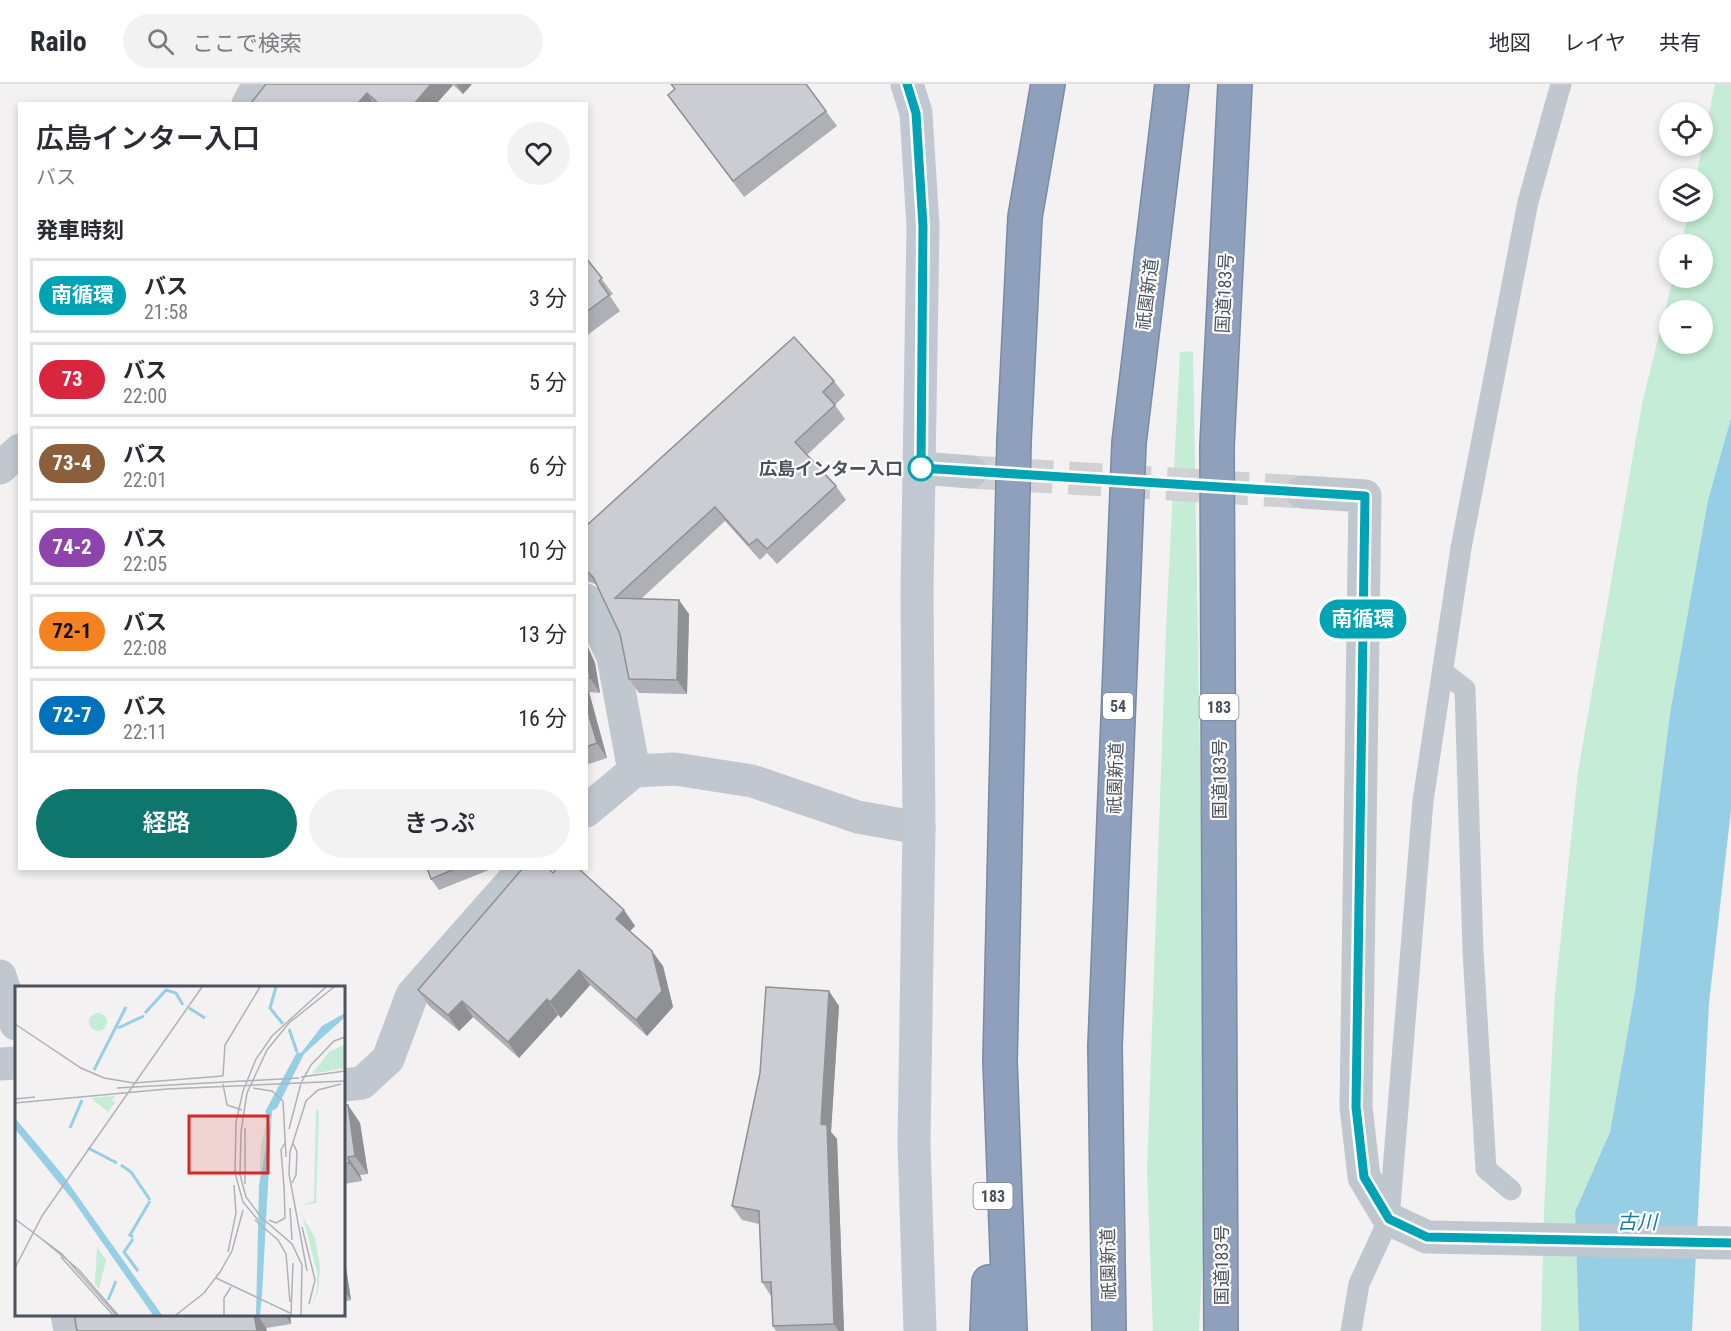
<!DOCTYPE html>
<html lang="ja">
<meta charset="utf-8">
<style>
body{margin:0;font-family:"Roboto Condensed","Noto Sans JP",sans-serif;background:#f2f2f3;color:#2b2b33;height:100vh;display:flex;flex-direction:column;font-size:22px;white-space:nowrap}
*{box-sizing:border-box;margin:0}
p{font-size:20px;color:#7c7c81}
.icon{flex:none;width:33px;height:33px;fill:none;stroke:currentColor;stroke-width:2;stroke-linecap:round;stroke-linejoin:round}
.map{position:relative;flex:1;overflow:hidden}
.panel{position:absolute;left:18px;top:18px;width:570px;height:768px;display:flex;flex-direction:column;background:#fff;border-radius:0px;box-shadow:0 3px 9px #0003}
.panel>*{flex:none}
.badge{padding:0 12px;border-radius:20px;font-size:21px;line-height:39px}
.fabs{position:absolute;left:1659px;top:18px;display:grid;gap:12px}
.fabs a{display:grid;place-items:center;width:54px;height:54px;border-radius:50%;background:#fff;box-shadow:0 3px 9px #0003;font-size:30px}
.map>.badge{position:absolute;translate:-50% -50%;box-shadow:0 0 0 3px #fff}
h2{padding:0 18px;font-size:22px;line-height:54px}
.round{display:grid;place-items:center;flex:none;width:63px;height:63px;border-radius:32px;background:#f2f2f3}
.headline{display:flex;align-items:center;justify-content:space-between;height:102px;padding:0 18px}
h1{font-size:28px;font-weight:600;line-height:45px}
.cta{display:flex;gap:12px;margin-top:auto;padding:12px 18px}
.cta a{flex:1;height:69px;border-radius:36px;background:#0f766e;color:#fff;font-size:24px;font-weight:600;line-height:69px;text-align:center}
.cta a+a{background:#f2f2f3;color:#2b2b33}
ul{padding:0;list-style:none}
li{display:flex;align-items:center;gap:18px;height:75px;margin:0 12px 9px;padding:0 6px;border:3px solid #e1e1e2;border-radius:0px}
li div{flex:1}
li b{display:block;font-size:22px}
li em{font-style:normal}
li .badge{min-width:66px;font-weight:700;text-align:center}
header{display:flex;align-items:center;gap:36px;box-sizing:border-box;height:84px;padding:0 30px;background:#fff;border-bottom:2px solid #e1e1e2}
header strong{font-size:28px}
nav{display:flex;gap:33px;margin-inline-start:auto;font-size:21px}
.search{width:420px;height:54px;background:#f2f2f3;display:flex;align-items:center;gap:15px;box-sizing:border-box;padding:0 21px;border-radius:33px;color:#7c7c81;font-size:22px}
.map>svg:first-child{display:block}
</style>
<header>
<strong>Railo</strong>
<div class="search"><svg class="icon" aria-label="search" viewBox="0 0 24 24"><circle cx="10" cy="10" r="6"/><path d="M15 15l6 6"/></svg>ここで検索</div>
<nav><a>地図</a><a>レイヤ</a><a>共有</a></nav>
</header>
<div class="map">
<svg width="1731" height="1247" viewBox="0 0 1731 1247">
<rect width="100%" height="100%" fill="#f3f1f1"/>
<path fill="#c4ecd6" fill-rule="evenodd" d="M1715 0H1731V334L1708 416 1670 629 1635 907 1610 1048 1575 1128 1579 1247H1541L1544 1127 1555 910 1578 688 1642 320 1673 194H1702V160H1681L1689 128H1702V94H1696ZM1670 226H1702V260H1670Z
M1193 267 1207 1085 1199 1247H1153L1147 1087 1166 546 1180 268Z"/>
<path fill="#96cfe5" d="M1731 334V726L1709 919 1692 1247H1579L1575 1128 1610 1048 1635 907 1670 629 1708 416Z"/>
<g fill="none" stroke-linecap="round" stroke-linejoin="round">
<path stroke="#d1d1d3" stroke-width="33" stroke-dasharray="33 16" stroke-linecap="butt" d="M971 388 1302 408"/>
<g stroke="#798ba6" stroke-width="36">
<path id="highway" d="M987 1247 989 1198
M1010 1247 1000 977 1014 357 1025 133 1048 0
M1109 1247 1105 962 1129 359 1172 0
M1221 1247 1217 362 1235 0"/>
</g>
<path stroke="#c0c7ce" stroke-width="21" d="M1443 588 1465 605 1473 867 1486 1085 1511 1106
M1351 1247 1359 1200 1389 1135 1423 717 1461 464 1528 118 1561 0"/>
<path stroke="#c0c7ce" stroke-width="33" d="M248 20 259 0
M0 384 20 366
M921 384 971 388
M1302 408 1365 412 1356 1023 1364 1093 1389 1135 1427 1153 1731 1159
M586 516 613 573 634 687
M586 727 634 687 675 685 752 697 858 733 919 744
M0 892 16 940
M0 980 16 979
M344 1001 362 999 388 975 412 911 524 784
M67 1230 70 1247"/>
<path stroke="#c1c8d2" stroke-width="33" d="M907 0 916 29 923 142 917 509 919 744 914 1059 920 1247"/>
<use href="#highway" stroke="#8ea0bb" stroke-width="33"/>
</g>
<path fill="#afb0b5" d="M266 0H472L463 10 453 1 436 20H251Z
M668 11 826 27 837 42 744 113Z
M586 174 613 210 610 212 620 227 586 252Z
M834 297 845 311 835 321 845 335 807 371 836 402 846 416 777 480 767 469 760 476 725 437 641 515 689 530 687 610 639 609 629 595 620 550 596 500 586 497V442Z
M586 559 595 579 600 609 589 608 607 674 586 681Z
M427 784H494L439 806 431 795Z
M553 789 624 826 635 842 630 847 663 882 673 923 647 952 590 901 561 934 558 931 519 974 473 933 459 947 429 922 418 906Z
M839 922 831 1048 837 1055 844 1247H776L773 1242 771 1212 762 1198 759 1140 742 1136 732 1122Z
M344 1019 345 1021H348L360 1039 368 1090 360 1091 362 1097 344 1100Z
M344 1170 351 1216 344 1218Z
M75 1230H290L291 1240 266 1244 267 1247H77Z"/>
<path fill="#8e9094" d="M431 0H452L453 1 436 20H414Z
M456 0H472L463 10Z
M367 9 374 20H357Z
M679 516 689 530 687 610 677 596Z
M586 559 595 579 600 609 590 594 586 573Z
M586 604 589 608 607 674 597 659 586 621Z
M624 826 635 842 627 850 616 835Z
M652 867 663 882 673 923 647 952 636 936Z
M579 886 590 901 561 934 550 918Z
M829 907 839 922 831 1048 837 1055 844 1247H839L834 1240 821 1040Z
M547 915 558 931 519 974 508 958Z
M462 917 473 933 459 947 448 931Z
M344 1019 348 1026V1021L360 1039 368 1090 355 1072 344 1026Z
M348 1073 360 1091 362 1097 349 1079Z
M344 1170 351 1216 344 1206Z
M254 1230H257L266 1244 267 1247H257Z
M285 1230H290L291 1240Z"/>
<path fill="#cbcdd3" stroke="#8e9094" stroke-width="1.5" d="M266 0H431L414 20H379L367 9 357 20H252L251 19Z
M671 0H806L826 27 733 97 668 11 675 5Z
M586 174 602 194 599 197 609 211 586 228Z
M794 253 834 297 823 308 835 321 795 358 836 402 767 465 757 455 749 461 715 423 615 514 679 516 677 596 629 595 620 550 593 493 586 486V442Z
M586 573 590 594H586Z
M586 621 597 659 586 663Z
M427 784H457L431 795Z
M523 784H548L553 789 557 784H578L624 826 616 835 652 867 662 907 636 936 579 886 550 918 547 915 508 958 462 917 448 931 418 906Z
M766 903 829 907 821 1040 827 1041 834 1240 773 1242 771 1198H762L759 1127 732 1122 760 989Z
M344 1021H348L355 1072 348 1073 349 1079 344 1080Z
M75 1230H254L257 1247H77L75 1236Z"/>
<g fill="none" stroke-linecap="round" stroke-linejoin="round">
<g stroke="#fff" stroke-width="14">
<path id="line" d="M907 0 916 29 923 142 921 384 1365 412 1356 1023 1364 1093 1389 1135 1427 1153 1731 1159"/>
</g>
<use href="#line" stroke="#00a3b4" stroke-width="9"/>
</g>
<circle fill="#fff" stroke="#00a3b4" stroke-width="3" cx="921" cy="384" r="12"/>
<g text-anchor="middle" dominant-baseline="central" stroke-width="4.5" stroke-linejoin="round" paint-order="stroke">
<g fill="#fff" stroke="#80878e" stroke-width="1.5">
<rect x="1103" y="609" width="30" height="26" rx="4.5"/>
<rect x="1199.5" y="610" width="39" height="26" rx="4.5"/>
<rect x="973.5" y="1099" width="39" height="26" rx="4.5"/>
</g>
<g font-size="16" font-weight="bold" fill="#4a535d">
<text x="1118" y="622">54</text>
<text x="1219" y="623">183</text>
<text x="993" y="1112">183</text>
</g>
<g font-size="18" fill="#4a535d" stroke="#fff">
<text transform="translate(1224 209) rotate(-87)">国道183号</text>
<text transform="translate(1147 210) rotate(-83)">祇園新道</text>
<text transform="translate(1115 694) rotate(-88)">祇園新道</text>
<text transform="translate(1219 695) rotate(-90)">国道183号</text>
<text transform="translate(1108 1180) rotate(-91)">祇園新道</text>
<text transform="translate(1221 1181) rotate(-90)">国道183号</text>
</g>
<g font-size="18" font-weight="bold" fill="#4a535d" stroke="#fff" text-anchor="end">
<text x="903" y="384">広島インター入口</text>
</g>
<g font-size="20" font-style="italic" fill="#1a7ba0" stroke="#fff">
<text x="1637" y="1138">古川</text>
</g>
</g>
<g transform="translate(15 902)">
<rect width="330" height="330" fill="#f3f1f1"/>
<path d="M74 36a9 9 0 1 1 18 0a9 9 0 1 1-18 0ZM330 58V82L297 88 314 66ZM100 110 97 114 100 117 93 126 76 112ZM301 123 304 126 301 217 287 219 299 215ZM253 127 256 133 244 200 246 161ZM283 212 288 231 300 252 305 281 303 306 296 321 302 305V286ZM82 261 91 274 84 303 80 298Z" fill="#c4ecd6"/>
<path d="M330 27V31L289 68 262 122 257 125 247 309 245 329H241L244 200 256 133 250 126 282 66 286 67 307 40ZM0 132 47 188 147 329H138L57 213 0 143Z" fill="#96cfe5"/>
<path fill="none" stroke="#96cfe5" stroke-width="3" d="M261 1 255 22 268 38M174 22 190 32M130 27 151 4 161 7 168 19M103 42 129 30M274 43 282 66M79 84 111 21M55 142 67 114M73 162 102 177M106 179 116 186 135 214M118 251 115 249 135 215M118 253 109 266 123 285M93 314 101 295"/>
<path fill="none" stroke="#afb2b6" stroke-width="1.5" d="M0 38 66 82 89 92 119 97 208 90M208 90 210 59 245 1M286 91 330 85M208 98 212 119 227 124M102 102 284 92M238 102 257 105 268 115 271 171M0 113 20 111M0 117 152 103 330 95M230 142V198M274 143 286 97 296 79 319 55 330 51M277 197 281 189 282 166 278 157M269 201 266 164 271 155M275 222 277 254M0 233 47 268 101 329M240 234 263 254 271 268 275 316M243 234 228 216 220 187 221 136 228 105 241 73 257 50 311 1M254 234 261 237 270 232 269 198M287 241 300 294 294 318M23 250 63 283 103 329M213 266 221 227 219 199M46 271 98 329M0 282 27 230 187 1M292 285 274 188 275 166 291 115 303 104 326 98M201 292 275 327M161 329 189 307 205 286 217 265 228 224M209 329V312L216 301M276 329 278 277M286 329 287 279 277 258 246 231 231 211 225 189 226 146 232 107 252 64 274 37 319 1"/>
<path fill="#d62828" fill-opacity="0.15" stroke="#d62828" stroke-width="3" d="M174 130H253V187H174Z"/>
<rect width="330" height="330" fill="none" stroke="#4a535d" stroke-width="3"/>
</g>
</svg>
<div class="fabs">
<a><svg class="icon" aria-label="locate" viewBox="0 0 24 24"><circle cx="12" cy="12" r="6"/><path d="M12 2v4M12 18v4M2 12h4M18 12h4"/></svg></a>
<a><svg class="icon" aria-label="layers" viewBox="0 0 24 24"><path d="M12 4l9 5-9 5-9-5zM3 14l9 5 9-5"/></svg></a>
<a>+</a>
<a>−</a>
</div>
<b class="badge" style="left:1363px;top:535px;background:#00a3b4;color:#fff">南循環</b>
<section class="panel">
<div class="headline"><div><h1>広島インター入口</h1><p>バス</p></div><a class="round"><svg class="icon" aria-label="heart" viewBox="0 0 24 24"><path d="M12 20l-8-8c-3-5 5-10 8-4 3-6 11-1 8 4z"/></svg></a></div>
<h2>発車時刻</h2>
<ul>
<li><span class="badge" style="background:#00a3b4;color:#fff">南循環</span><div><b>バス</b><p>21:58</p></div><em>3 分</em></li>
<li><span class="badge" style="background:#d7263d;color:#fff">73</span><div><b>バス</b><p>22:00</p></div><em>5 分</em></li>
<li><span class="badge" style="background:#8b5e3c;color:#fff">73-4</span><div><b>バス</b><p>22:01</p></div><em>6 分</em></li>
<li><span class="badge" style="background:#8e44ad;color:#fff">74-2</span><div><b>バス</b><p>22:05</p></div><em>10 分</em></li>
<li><span class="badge" style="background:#f58220;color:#111">72-1</span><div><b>バス</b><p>22:08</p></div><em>13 分</em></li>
<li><span class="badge" style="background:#0072bc;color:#fff">72-7</span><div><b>バス</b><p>22:11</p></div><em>16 分</em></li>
</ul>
<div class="cta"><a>経路</a><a>きっぷ</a></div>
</section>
</div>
